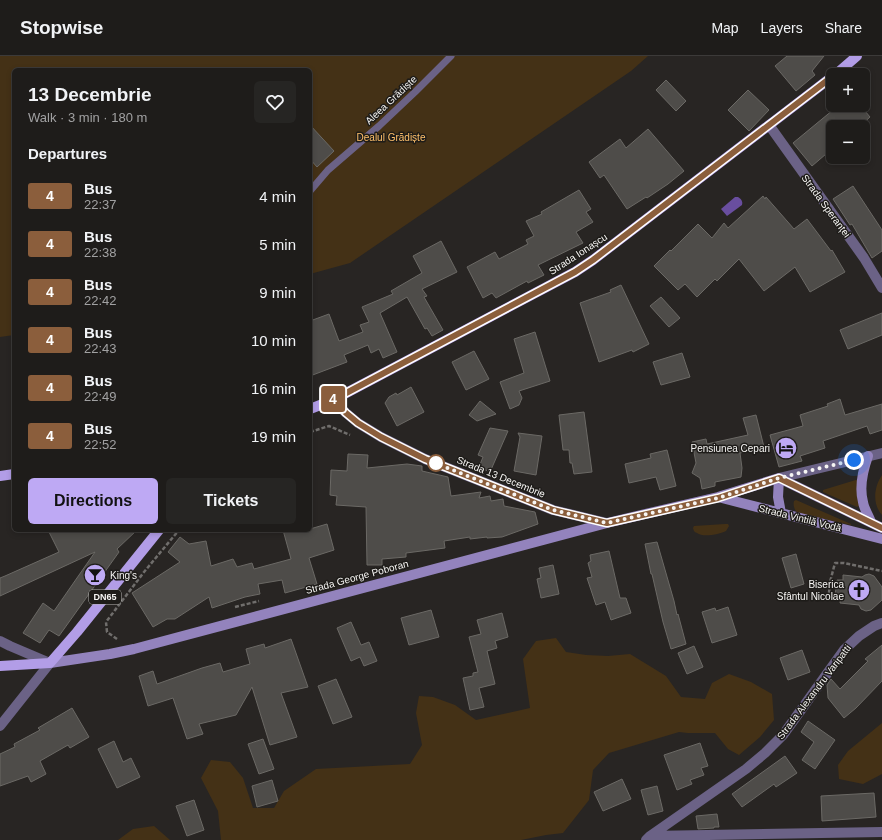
<!DOCTYPE html>
<meta charset="utf-8">
<style>
body{margin:0;font-family:Arial,sans-serif;background:#262523;color:#f1f3f6;height:100vh;display:flex;flex-direction:column;font-size:15px;white-space:nowrap}
*{box-sizing:border-box;margin:0}
p{font-size:13px;color:#a1a1a2}
.icon{flex:none;width:22px;height:22px;fill:none;stroke:currentColor;stroke-width:2;stroke-linecap:round;stroke-linejoin:round}
.map{position:relative;flex:1;overflow:hidden}
.details{position:absolute;left:12px;top:12px;width:300px;height:464px;display:flex;flex-direction:column;background:#1e1c1a;border-radius:6px;box-shadow:0 2px 6px #0003,0 0 0 1px #3c3a39}
.details>*{flex:none}
.badge{padding:0 8px;border-radius:3px;font-size:14px;line-height:26px}
.fabs{position:absolute;left:826px;top:12px;display:grid;gap:8px}
.fabs a{display:grid;place-items:center;width:44px;height:44px;border-radius:6px;background:#1e1c1a;box-shadow:0 2px 6px #0003,0 0 0 1px #3c3a39;font-size:20px}
.you{position:absolute;width:20px;height:20px;margin:-10px;border:3px solid #fff;border-radius:50%;background:#1a73e8;box-shadow:0 0 0 6px #1a73e833}
.map>.badge{position:absolute;translate:-50% -50%;box-shadow:0 0 0 2px #fff}
h2{padding:0 16px;font-size:15px;line-height:36px}
.round{display:grid;place-items:center;flex:none;width:42px;height:42px;border-radius:6px;background:#262523}
.summary{display:flex;align-items:center;justify-content:space-between;height:68px;padding:0 16px}
h1{font-size:19px;font-weight:600;line-height:30px}
.primary-button{display:flex;gap:8px;margin-top:auto;padding:8px 16px}
.primary-button a{flex:1;height:46px;border-radius:6px;background:#bea9f4;color:#111;font-size:16px;font-weight:600;line-height:46px;text-align:center}
.primary-button a+a{background:#262523;color:#f1f3f6}
ul{padding:0;list-style:none}
li{display:flex;align-items:center;gap:12px;height:48px;padding:0 16px}
li div{flex:1}
li b{display:block;font-size:15px}
li em{font-style:normal}
li .badge{min-width:44px;font-weight:700;text-align:center}
header{display:flex;align-items:center;gap:24px;box-sizing:border-box;height:56px;padding:0 20px;background:#1e1c1a;border-bottom:1px solid #3c3a39}
header strong{font-size:19px}
nav{display:flex;gap:22px;margin-inline-start:auto;font-size:14px}
.map>svg:first-child{display:block}
</style>
<header>
<strong>Stopwise</strong>
<nav><a>Map</a><a>Layers</a><a>Share</a></nav>
</header>
<div class="map">
<svg width="882" height="784" viewBox="0 0 882 784">
<rect width="100%" height="100%" fill="#282523"/>
<path fill="#443116" d="M0 0H648L631 15 350 207 310 218V14H14V279L0 281Z
M882 419V459C872 448 874 431 882 419Z
M859 423V450L857 451 823 436V434Z
M796 444 851 468V469L798 457C794 454 793 449 794 445Z
M725 468H728L729 470 726 475C720 478 703 482 697 477 694 476 694 475 693 472L694 470Z
M556 582 566 596 586 599 608 600 630 598 666 620 681 641 705 643 712 627 729 618 751 626 772 638 774 664 760 681 739 699 728 693 715 677H688L679 676 609 697 593 714 589 744 563 777 546 779 521 784H221L218 755 201 722 211 704 230 706 243 722 253 752H274L284 735 316 713 410 708 422 689 416 657 419 640 433 641 455 649 476 664 530 652 523 603 536 585Z
M882 667V718L863 728 839 723 838 709 848 695Z
M154 770 170 784H118L133 773Z"/>
<path fill="#694e9f" d="M735 141H738C741 143 743 145 742 149L727 160 721 153Z"/>
<path fill="#4e4c49" stroke="#6b6965" d="M787 0H824L812 15 815 19 796 35 775 10Z
M666 24 686 45 676 55 656 34Z
M748 34 769 54 749 75 728 54Z
M839 49H860L870 61 859 71H833V92L812 110 793 87Z
M310 69 334 95 317 111 310 103Z
M648 73 684 115 668 128 647 142 646 141 627 153 604 119 600 122 589 106 620 83 626 92Z
M853 130 882 174V195L872 202 852 168 850 169 833 143Z
M579 134 591 153 586 156 593 166 576 176 583 187 538 209 544 219 528 227 527 225 496 242 492 237 483 242 467 211 495 196 499 203 528 188 526 184 534 180 526 165 542 158 541 156Z
M763 140 765 143 766 141 794 173 807 163 831 195 832 194 845 216 810 236 795 211 764 235 739 203 717 225 715 223 697 241 685 228 678 234 654 210 670 194 671 195 698 168 712 182 724 167 728 172Z
M441 185 457 216 422 233 427 240 424 241 443 274 432 280 427 272 425 273 407 241 380 257 397 296 383 302 379 293 371 297 368 289 344 299 347 306 310 320V265L329 258 339 285 363 276 360 269 369 266 362 251 393 238 391 235 422 217 413 200Z
M621 229 649 288 633 296 632 294 599 306 580 247 611 236 610 234Z
M661 241 680 262 669 271 650 250Z
M882 257V279L848 293 840 274Z
M535 276 550 325 519 335 522 342 519 349 510 353 500 326 524 317 514 283Z
M474 295 489 323 466 334 452 306Z
M682 297 690 321 661 329 653 306Z
M411 331 424 356 397 370 385 347 389 341 396 337 397 339Z
M840 343 845 359 882 348V374L870 378 867 370 823 385 825 392 800 400 802 405 779 411 770 379 803 370 800 359 828 350 827 348Z
M480 345 496 358 477 365 469 359Z
M584 356 592 416 574 418 572 407H570L569 394H563L559 359Z
M756 359 764 391 740 397 742 412 741 421 715 426V430L702 433 700 422 692 417 696 407 692 386 706 383 707 388 748 379 743 362Z
M490 372 508 375 490 416 479 411 483 401 478 399Z
M518 377 542 380 536 419 514 415 520 381Z
M667 394 676 430 660 434 656 421 629 427 625 408 651 402 650 398Z
M348 398 368 399 367 412 407 408 422 410V415L448 421 451 440 481 436 479 442 490 440 491 445 503 443 504 450 535 456 538 468 502 481 487 482V481L470 483V481L444 485 445 492 406 497V501L382 503V509H367L366 451 336 449 337 440 330 439 331 414 347 415Z
M327 468 334 494 309 502 317 528 285 537 282 524 258 528 260 538 245 541 212 552 209 541 175 563H167L153 571 132 537 180 506 168 496 180 481 189 488 206 485 211 510 233 503 237 511 252 507 254 513 291 503 283 474H310V473Z
M48 474H137L117 493 119 496 59 580 49 574 40 587 23 577 43 547 54 555 95 496 0 540V522L5 520 59 496Z
M657 486 674 545 677 559 678 558 686 588 671 593 663 566 652 518H651L645 488Z
M609 495 620 542H626L631 557 611 564 605 546 596 549 587 522 592 521 588 507 591 505 590 499Z
M796 498 804 528 791 532 782 502Z
M553 509 559 538 541 542 537 523 541 522 539 512Z
M869 518 874 520 882 531V544L871 554 866 555 861 553 859 549 840 547 841 541 835 540 837 524H843V519L862 521 865 519Z
M728 551 737 579 712 587 702 556 715 552 716 555Z
M431 554 439 581 409 589 401 562Z
M502 557 508 581 495 585 497 592 487 595 495 628 479 632 484 651 470 654 463 622 473 620V617L478 616 469 581 481 578 477 564Z
M351 566 361 589 369 586 377 605 364 610 360 601 351 605 337 572Z
M291 583 308 631 281 637 297 681 270 689 252 631 236 659 199 668 203 678 187 683 173 642 148 650 139 620 153 615 157 628 202 612 220 607 223 616 250 608 246 593 264 588 265 592Z
M882 589V625L856 652 844 662 828 642 827 629 831 623 840 633 868 605 865 603Z
M694 590 703 611 687 618 678 597Z
M802 594 810 616 788 624 780 602Z
M336 623 352 661 333 668 318 630Z
M72 652 89 681 70 692 68 689 40 705 46 718 31 726 28 720 0 730V698L15 691 14 688 40 674 38 672Z
M808 665 835 684 815 713 802 704 814 686 801 676Z
M263 683 274 713 259 718 248 688Z
M114 685 123 706 131 702 140 721 117 732 98 693Z
M700 687 708 710 701 712 704 719 690 724 692 728 677 734 664 699Z
M785 700 797 717 776 731 774 728 742 751 732 738Z
M622 723 631 743 603 755 594 736Z
M272 724 278 745 257 751 252 730Z
M657 730 663 755 648 759 641 734Z
M874 737 876 761 822 765 821 740Z
M194 744 204 774 187 780 176 750Z
M717 758 719 771H714V772L698 773 696 760Z"/>
<g fill="none" stroke-linecap="round" stroke-linejoin="round">
<path stroke="#706e6c" stroke-width="2.5" stroke-dasharray="4 2" stroke-linecap="butt" d="M310 376 329 370 350 379
M829 537 830 526 835 507H844L882 515
M235 551 259 545
M117 583 107 576 106 566 144 516 179 474"/>
<path stroke="#6b6286" stroke-width="7" d="M310 135 328 114 379 70 415 36 451 0"/>
<path stroke="#6b6286" stroke-width="10" d="M769 69 864 202 882 232
M333 344 346 357 358 367 381 381 425 403 553 454 607 467
M779 422 882 397
M0 585 10 590 50 607 0 670
M650 780 882 776
M646 784 650 780 746 713 765 697 783 679 844 594 859 580 874 570 882 567"/>
<path stroke="#9383bd" stroke-width="10" d="M868 400C863 414 859 431 863 446 864 453 869 460 871 466
M779 422 882 472
M779 422 778 441 781 457
M718 441 882 483
M50 607 110 598 134 593 607 467 718 441 779 422"/>
<path stroke="#b29de7" stroke-width="10" d="M835 19 857 0
M310 353 333 344 575 216 593 204 833 20
M0 420 14 418
M0 610 50 607 77 576 159 474"/>
</g>
<g fill="none" stroke-linecap="round" stroke-linejoin="round">
<g stroke="#fff" stroke-width="9">
<path id="line" d="M833 20 593 204 575 216 333 344 346 357 358 367 381 381 425 403 553 454 607 467 718 442 779 422 882 472"/>
</g>
<use href="#line" stroke="#8b5e3c" stroke-width="6"/>
<path stroke="#f6f5f3" stroke-width="4" stroke-dasharray="0 7.2" d="M436 407H435L553 454 607 467 718 442 779 422 854 404"/>
</g>
<defs>
<g id="hotel-disc" transform="scale(1.15)"><circle r="9.5" fill="#bea9f4" stroke="#1e1c19"/><path d="M-6-4.5h1.5V1H6V5H4.5V3h-9V5H-6ZM-4 0a1.8 1.8 0 1 1 3.6 0ZM.5 0V-2.5h3Q6-2.5 6 0Z" fill="#111"/></g>
<g id="bar-disc" transform="scale(1.15)"><circle r="9.5" fill="#bea9f4" stroke="#1e1c19"/><path d="M-6-5H6L.8 .8V4.5H3.5V6h-7V4.5H-.8V.8Z" fill="#111"/></g>
<g id="church-disc" transform="scale(1.15)"><circle r="9.5" fill="#bea9f4" stroke="#1e1c19"/><path d="M-1.2-6h2.4v3.5h3.3v2.4h-3.3V6h-2.4V-.1h-3.3v-2.4h3.3Z" fill="#111"/></g>
</defs>
<g fill-rule="evenodd">
<use href="#hotel-disc" x="786" y="392"/>
<use href="#bar-disc" x="95" y="519"/>
<use href="#church-disc" x="859" y="534"/>
</g>
<circle fill="#fff" stroke="#8b5e3c" stroke-width="2" cx="436" cy="407" r="8"/>
<g text-anchor="middle" dominant-baseline="central" stroke-width="3" stroke-linejoin="round" paint-order="stroke">
<rect fill="#1e1c19" stroke="#b5b4b2" stroke-width="1" x="89" y="534" width="32" height="14" rx="3"/>
<g font-size="9" font-weight="bold" fill="#f6f5f3">
<text x="105" y="541">DN65</text>
</g>
<g font-size="10" fill="#f6f5f3" stroke="#1e1c19">
<text transform="translate(391 44) rotate(-43)">Aleea Grădiște</text>
<text transform="translate(826 150) rotate(54)">Strada Speranței</text>
<text transform="translate(578 198) rotate(-33)">Strada Ionașcu</text>
<text transform="translate(501 421) rotate(22)">Strada 13 Decembrie</text>
<text transform="translate(800 462) rotate(14)">Strada Vintilă Vodă</text>
<text transform="translate(357 521) rotate(-15)">Strada George Poboran</text>
<text transform="translate(814 636) rotate(-53)">Strada Alexandru Varipatti</text>
</g>
<g font-size="10" fill="#ffc06a" stroke="#1e1c19">
<text x="391" y="81">Dealul Grădiște</text>
</g>
<g font-size="10" fill="#f6f5f3" stroke="#1e1c19" text-anchor="end">
<text x="770" y="392">Pensiunea Cepari</text>
<text x="110" y="519" text-anchor="start">King's</text>
<text x="844" y="528">Biserica<tspan x="844" dy="12">Sfântul Nicolae</tspan></text>
</g>
</g>
</svg>
<div class="fabs">
<a>+</a>
<a>−</a>
</div>
<div class="you" style="left:854px;top:404px"></div>
<b class="badge" style="left:333px;top:343px;background:#8b5e3c;color:#fff">4</b>
<section class="details">
<div class="summary"><div><h1>13 Decembrie</h1><p>Walk · 3 min · 180 m</p></div><a class="round"><svg class="icon" aria-label="heart" viewBox="0 0 24 24"><path d="M12 20l-8-8c-3-5 5-10 8-4 3-6 11-1 8 4z"/></svg></a></div>
<h2>Departures</h2>
<ul>
<li><span class="badge" style="background:#8b5e3c;color:#fff">4</span><div><b>Bus</b><p>22:37</p></div><em>4 min</em></li>
<li><span class="badge" style="background:#8b5e3c;color:#fff">4</span><div><b>Bus</b><p>22:38</p></div><em>5 min</em></li>
<li><span class="badge" style="background:#8b5e3c;color:#fff">4</span><div><b>Bus</b><p>22:42</p></div><em>9 min</em></li>
<li><span class="badge" style="background:#8b5e3c;color:#fff">4</span><div><b>Bus</b><p>22:43</p></div><em>10 min</em></li>
<li><span class="badge" style="background:#8b5e3c;color:#fff">4</span><div><b>Bus</b><p>22:49</p></div><em>16 min</em></li>
<li><span class="badge" style="background:#8b5e3c;color:#fff">4</span><div><b>Bus</b><p>22:52</p></div><em>19 min</em></li>
</ul>
<div class="primary-button"><a>Directions</a><a>Tickets</a></div>
</section>
</div>
